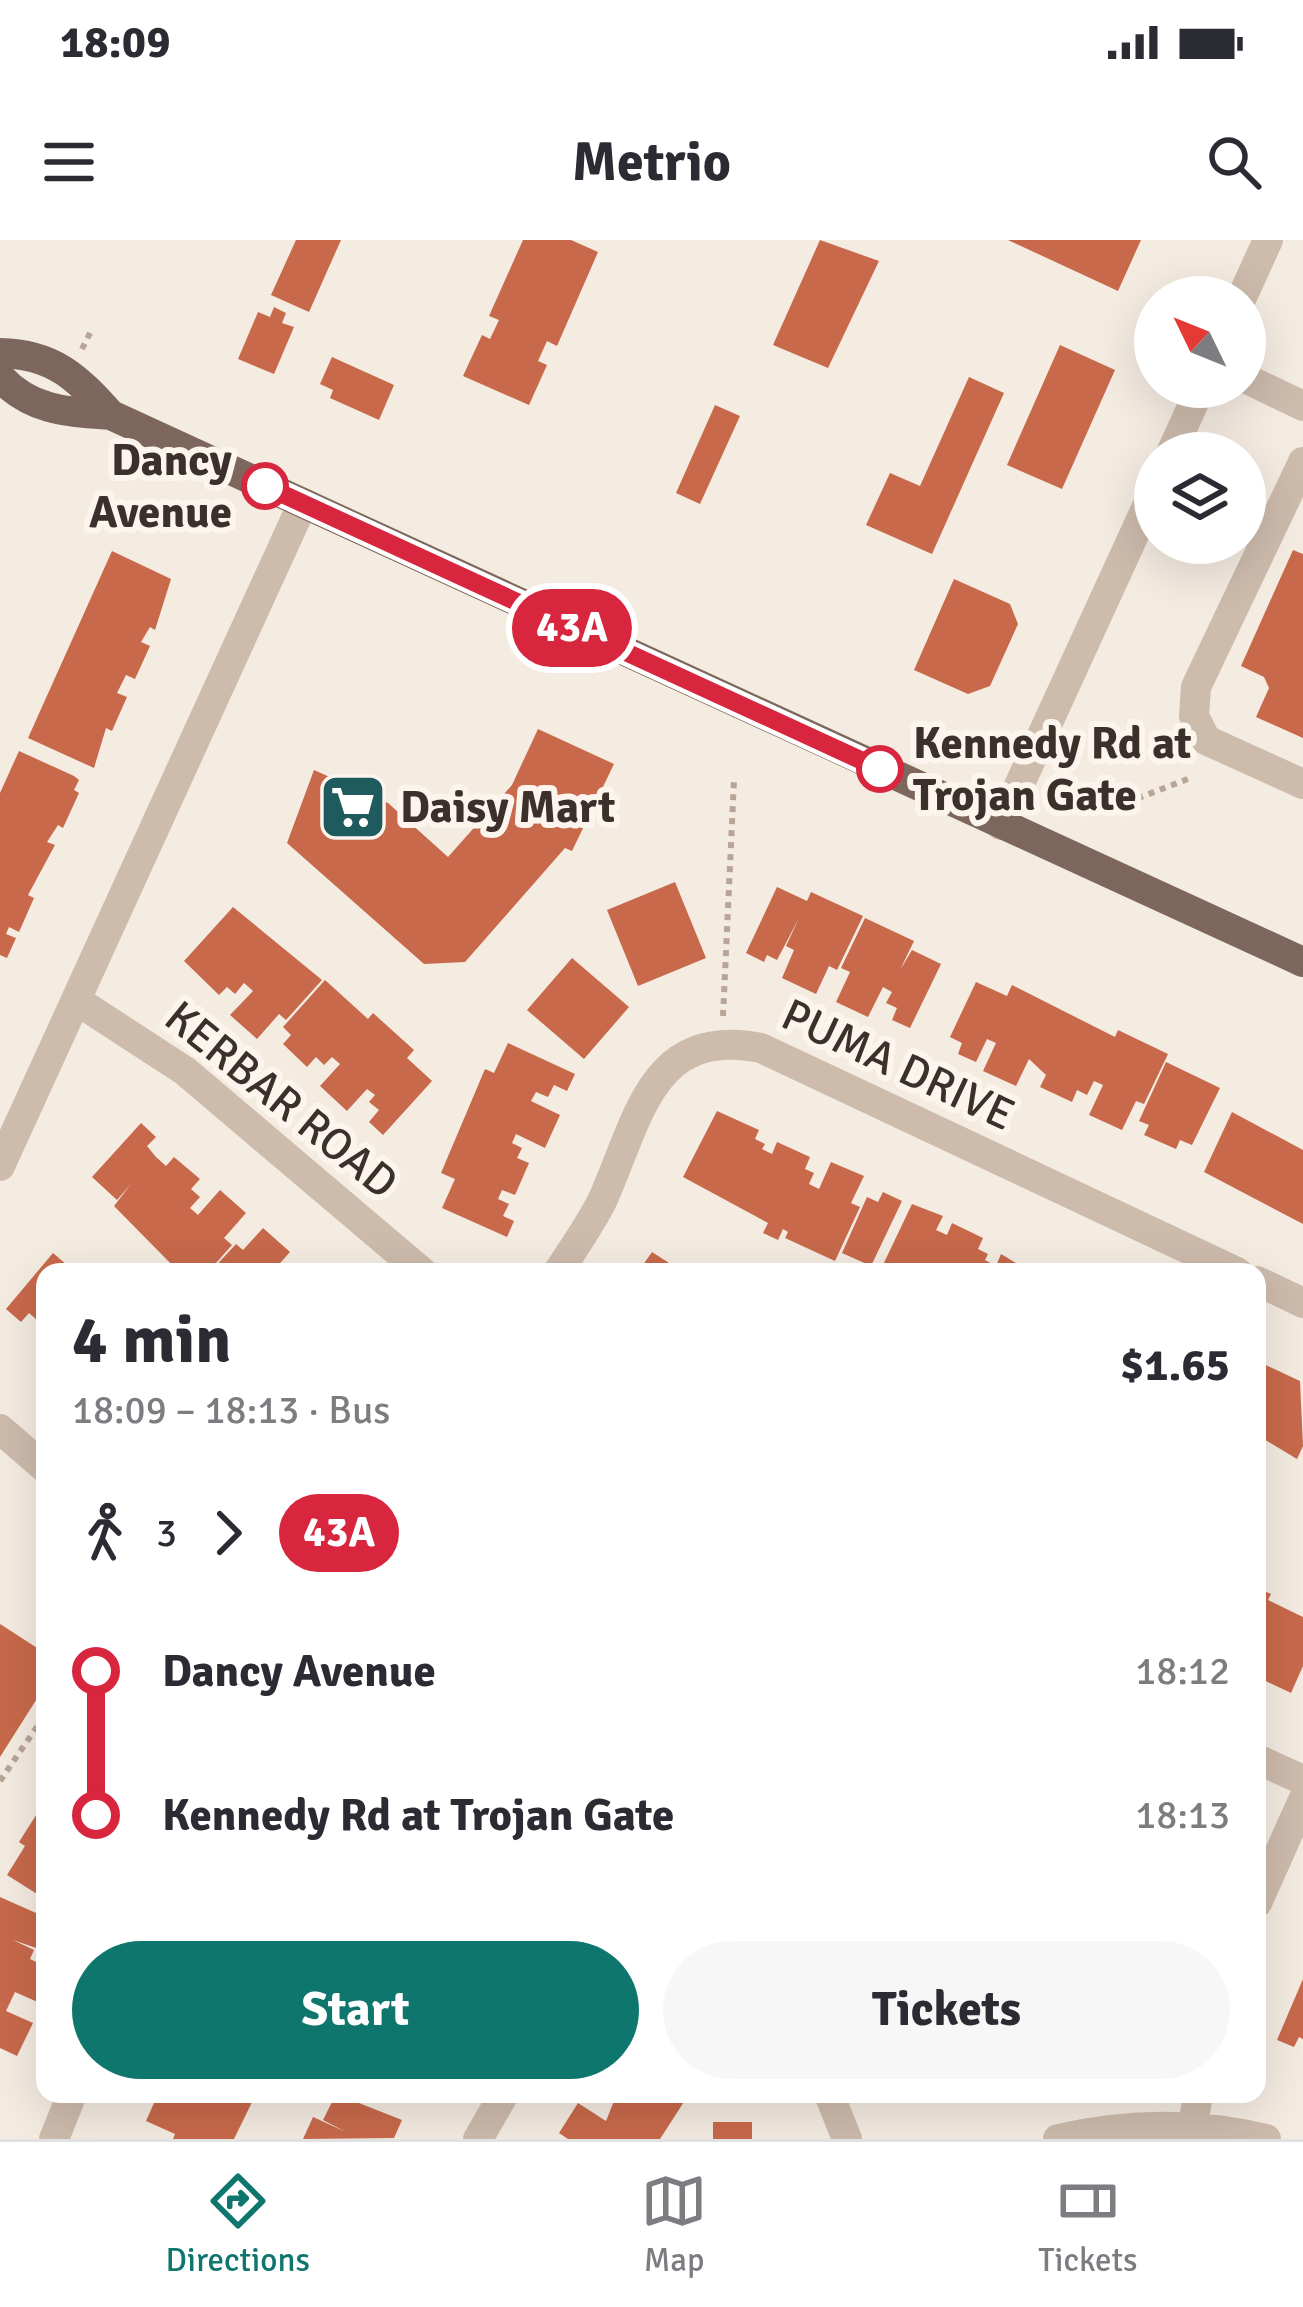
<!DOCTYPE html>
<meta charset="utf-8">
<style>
body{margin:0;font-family:Signika,sans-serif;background:#f7f7f7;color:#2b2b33;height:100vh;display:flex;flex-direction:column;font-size:45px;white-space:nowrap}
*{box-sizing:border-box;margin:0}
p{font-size:39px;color:#7c7c81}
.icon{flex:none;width:66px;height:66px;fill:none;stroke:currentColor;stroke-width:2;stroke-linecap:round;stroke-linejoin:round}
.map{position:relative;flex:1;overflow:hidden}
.details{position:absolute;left:36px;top:1023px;width:1230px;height:840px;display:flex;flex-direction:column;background:#fff;border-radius:24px;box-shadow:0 12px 48px #0002}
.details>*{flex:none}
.badge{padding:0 24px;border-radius:39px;font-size:42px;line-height:78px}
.needle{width:78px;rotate:313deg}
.tools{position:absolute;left:1134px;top:36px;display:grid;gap:24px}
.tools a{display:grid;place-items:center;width:132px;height:132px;border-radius:50%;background:#fff;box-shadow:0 12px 48px #0002;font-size:60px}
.map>.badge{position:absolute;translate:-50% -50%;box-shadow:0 0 0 6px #fff}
.legs{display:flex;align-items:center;gap:18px;height:132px;padding:0 36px;font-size:39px}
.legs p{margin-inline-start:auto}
.summary{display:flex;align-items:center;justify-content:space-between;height:204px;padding:0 36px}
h1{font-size:66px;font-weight:700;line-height:90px}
.action{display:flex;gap:24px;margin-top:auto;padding:24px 36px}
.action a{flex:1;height:138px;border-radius:72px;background:#0f766e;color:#fff;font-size:48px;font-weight:700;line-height:138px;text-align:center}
.action a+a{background:#f7f7f7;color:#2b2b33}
ul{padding:0 36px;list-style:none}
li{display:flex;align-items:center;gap:42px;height:144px;font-size:45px}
li i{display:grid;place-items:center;width:18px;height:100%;margin:0 15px;background:currentColor}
li i::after{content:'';width:30px;height:30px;margin:-15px;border:9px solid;border-radius:50%;background:#fff}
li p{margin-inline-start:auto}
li:first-child i{background:linear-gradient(#0000 50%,currentColor 0)}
li:last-child i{background:linear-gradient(currentColor 50%,#0000 0)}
.status{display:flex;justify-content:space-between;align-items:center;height:84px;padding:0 60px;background:#fff;direction:ltr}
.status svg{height:33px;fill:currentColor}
header{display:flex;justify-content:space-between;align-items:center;height:156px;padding:0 36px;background:#fff;font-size:54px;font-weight:700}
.menu{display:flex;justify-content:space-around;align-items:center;height:168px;border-top:3px solid #e1e1e2;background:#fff;font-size:33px;color:#7c7c81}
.menu a{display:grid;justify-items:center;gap:6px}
.menu .selected{color:#0f766e}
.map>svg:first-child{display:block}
</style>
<div class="status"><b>18:09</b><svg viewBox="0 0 49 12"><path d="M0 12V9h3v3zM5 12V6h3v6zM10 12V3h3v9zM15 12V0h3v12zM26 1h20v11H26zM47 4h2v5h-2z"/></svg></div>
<header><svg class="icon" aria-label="menu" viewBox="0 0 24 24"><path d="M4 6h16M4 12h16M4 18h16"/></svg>Metrio<svg class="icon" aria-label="search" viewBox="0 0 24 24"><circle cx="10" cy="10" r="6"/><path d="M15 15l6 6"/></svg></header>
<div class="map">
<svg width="1303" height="1899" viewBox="0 0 1303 1899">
<rect width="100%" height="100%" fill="#f4ebe1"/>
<path fill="#c8694b" d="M296 0H341L309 72 271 55Z
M523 0H571L598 12 557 106 547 101 538 121 547 125 529 165 463 136 482 95 490 99 499 80 489 76Z
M820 0 879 21 828 128 773 105Z
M1008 0H1141L1118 51Z
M274 67 286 73 282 83 294 87 274 134 238 119 258 72 270 77Z
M1060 105 1115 130 1062 249 1007 225Z
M332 117 394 145 379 180 330 158 333 150 320 144Z
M969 137 1004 153 932 314 866 285 890 233 920 246Z
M715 165 740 176 700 264 676 253Z
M1293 310 1303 314V498L1256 477 1269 448 1264 437 1241 426Z
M112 311 171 339 155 390 150 387 141 402 150 406 135 439 126 435 117 453 127 457 112 491 106 488 94 528 28 498Z
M954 339 1010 364 1018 384 990 446 968 454 914 430Z
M538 489 614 524 572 611 565 608 465 722 424 724 287 603 314 530 388 563 448 617 512 545Z
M19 511 74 536 79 540 74 550 79 553 63 588 58 585 47 602 55 605 28 655 34 658 19 692 9 687 6 694 16 698 7 718 0 715V553Z
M675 642 706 718 638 746 607 670Z
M777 647 807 661 811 652 863 676 837 730 829 726 816 754 782 738 794 710 786 706 799 678 777 720 767 715 764 722 746 713Z
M233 667 322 740 286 780 279 774 257 799 230 775 253 751 244 743 235 754 227 747 219 755 184 721Z
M865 678 914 701 900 730 912 710 941 724 910 788 892 780 897 768 886 763 892 752 883 747 868 777 836 762 850 732 841 728Z
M572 718 629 767 584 819 527 770Z
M325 740 368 779 373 773 414 810 407 818 432 841 383 895 369 882 379 870 369 862 375 855 367 849 347 871 320 846 340 824 332 817 324 825 316 817 307 827 283 804 291 795 283 787Z
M976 742 1007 756 1012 745 1115 797 1118 790 1168 814 1144 864 1136 861 1122 890 1089 875 1103 845 1094 841 1087 855 1077 850 1072 862 1040 847 1046 835 1029 819 1016 846 983 831 996 803 987 799 976 822 958 814 962 803 950 797Z
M508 803 575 834 567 851 554 845 548 857 536 852 531 861 560 875 545 908 516 894 512 903 522 908 517 918 529 923 515 955 502 950 498 959 509 964 503 976 514 981 507 997 442 968 455 939 441 933 485 829 494 833Z
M1166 822 1220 848 1192 905 1180 900 1176 909 1144 895 1149 885 1139 881Z
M717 871 759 890 755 899 765 904 762 909 772 914 777 902 810 917 805 929 814 933 809 944 819 949 831 922 864 936 851 963 860 967 835 1021 785 998 788 992 783 989 778 1000 763 993 768 983 683 937Z
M1232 872 1303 910V984L1204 932Z
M141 883 156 897 147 906 156 917 166 926 174 917 200 939 191 949 200 957 190 968 198 975 220 950 246 973 224 998 232 1005 208 1032H179L114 966 131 944 117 960 92 937Z
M883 952 902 961 871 1026 842 1013 867 957 878 962Z
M912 964 943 976 936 990 947 995 952 983 983 998 978 1009 988 1014 985 1020 996 1026 1001 1014 1031 1032 881 1029Z
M263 988 290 1012 272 1032H210L236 1004 243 1010Z
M652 1012 683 1032H638Z
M53 1013 75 1032H45V1087L29 1073 21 1082 6 1069Z
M1257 1121 1300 1141 1303 1206 1297 1219 1257 1195Z
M1257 1348 1271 1354 1268 1360 1303 1377V1426L1291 1453 1257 1437Z
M0 1384 45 1413V1446L0 1517Z
M45 1561V1659L7 1635 25 1606 19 1602Z
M0 1657 45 1677V1711L13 1700 34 1710 30 1719 45 1726 42 1764 15 1752 6 1771 33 1783 17 1816 0 1808Z
M1303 1739V1799L1299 1797 1294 1807 1277 1800Z
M158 1854 191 1862 194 1854H256L234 1899H173L175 1894 146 1881Z
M336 1854 402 1880 394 1898 303 1899 313 1877 346 1892 323 1880Z
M603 1854H689L660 1899H568L559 1893 578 1863 606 1881 614 1861Z
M713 1882H752V1899H713Z"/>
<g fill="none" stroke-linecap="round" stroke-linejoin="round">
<path stroke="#b9a596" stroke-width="6" stroke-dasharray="6 6" stroke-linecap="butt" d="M82 109 91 91
M1115 567 1193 537
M723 776 734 540
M0 1541 45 1475"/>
<path stroke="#cdbbac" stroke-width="30" d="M1242 57 1268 0
M1245 138 1303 166
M1171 213 1201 147
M1303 222 1196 447 1194 476 1206 500 1303 544
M1001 585 1155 249
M79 762 185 831 422 1032
M0 926 303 263
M558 1032C573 1009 590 985 602 961 639 880 650 786 761 808L1237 1032
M1257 1041 1303 1063
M0 1189 45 1228
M1257 1519 1303 1540
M1257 1663 1303 1560
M829 1854 847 1899
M1193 1886 1198 1854
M54 1899 72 1854
M478 1899 504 1854
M1058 1899C1128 1883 1197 1882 1266 1899"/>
<path stroke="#7d675c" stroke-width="30" d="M0 113C53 114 77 137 111 175
M0 137C31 171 68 172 111 175L1303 722"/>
</g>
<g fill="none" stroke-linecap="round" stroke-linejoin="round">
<g stroke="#fff" stroke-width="27">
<path id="line-1" d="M265 246 880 529"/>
</g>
<use href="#line-1" stroke="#d7263d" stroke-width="18"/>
</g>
<defs>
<g id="supermarket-square" transform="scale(3.45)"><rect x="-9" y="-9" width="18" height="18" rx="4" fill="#1f5a5e" stroke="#fbf5ee"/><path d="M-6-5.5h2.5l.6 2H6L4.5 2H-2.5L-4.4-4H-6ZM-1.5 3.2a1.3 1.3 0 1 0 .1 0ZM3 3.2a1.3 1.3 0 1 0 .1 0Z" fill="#fff"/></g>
</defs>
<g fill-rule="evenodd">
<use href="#supermarket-square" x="353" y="567"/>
</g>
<g fill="#fff" stroke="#d7263d" stroke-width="6">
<circle cx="265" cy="246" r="21"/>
<circle cx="880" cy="529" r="21"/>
</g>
<g text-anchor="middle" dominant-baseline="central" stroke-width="12" stroke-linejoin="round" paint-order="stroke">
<g font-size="45" font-weight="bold" fill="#3b302b" stroke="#fbf5ee" text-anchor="end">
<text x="232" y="220">Dancy<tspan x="232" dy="52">Avenue</tspan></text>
<text x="913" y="503" text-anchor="start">Kennedy Rd at<tspan x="913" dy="52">Trojan Gate</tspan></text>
</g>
<g font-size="45" font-weight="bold" fill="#3b302b" stroke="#fbf5ee" text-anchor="start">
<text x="400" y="567">Daisy Mart</text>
</g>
<g font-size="45" fill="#3b302b" stroke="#fbf5ee">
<text transform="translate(898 825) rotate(25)">PUMA DRIVE</text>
<text transform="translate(281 860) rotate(39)">KERBAR ROAD</text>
</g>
</g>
</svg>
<div class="tools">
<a><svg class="needle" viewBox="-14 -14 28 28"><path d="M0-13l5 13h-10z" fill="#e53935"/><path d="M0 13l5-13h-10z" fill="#7c7c81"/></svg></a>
<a><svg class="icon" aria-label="layers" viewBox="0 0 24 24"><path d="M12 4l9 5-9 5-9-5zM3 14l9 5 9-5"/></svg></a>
</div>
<b class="badge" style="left:572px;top:388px;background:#d7263d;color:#fff">43A</b>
<section class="details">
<div class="summary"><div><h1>4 min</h1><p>18:09 – 18:13 · Bus</p></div><b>$1.65</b></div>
<div class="legs"><svg class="icon" aria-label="walk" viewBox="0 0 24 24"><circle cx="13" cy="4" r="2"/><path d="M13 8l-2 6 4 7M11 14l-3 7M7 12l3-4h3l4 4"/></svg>3<svg class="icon" aria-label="forward" viewBox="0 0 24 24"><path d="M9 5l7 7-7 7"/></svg><b class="badge" style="background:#d7263d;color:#fff">43A</b></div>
<ul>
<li><i style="color:#d7263d"></i><b>Dancy Avenue</b><p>18:12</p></li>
<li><i style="color:#d7263d"></i><b>Kennedy Rd at Trojan Gate</b><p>18:13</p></li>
</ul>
<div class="action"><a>Start</a><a>Tickets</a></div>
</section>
</div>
<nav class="menu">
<a class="selected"><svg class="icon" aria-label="directions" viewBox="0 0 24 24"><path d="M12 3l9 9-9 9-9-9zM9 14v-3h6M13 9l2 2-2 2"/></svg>Directions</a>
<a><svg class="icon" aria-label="map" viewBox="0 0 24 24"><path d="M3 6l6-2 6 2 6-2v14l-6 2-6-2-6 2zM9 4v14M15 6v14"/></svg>Map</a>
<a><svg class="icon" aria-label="tickets" viewBox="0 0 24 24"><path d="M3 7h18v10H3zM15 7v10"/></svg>Tickets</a>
</nav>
